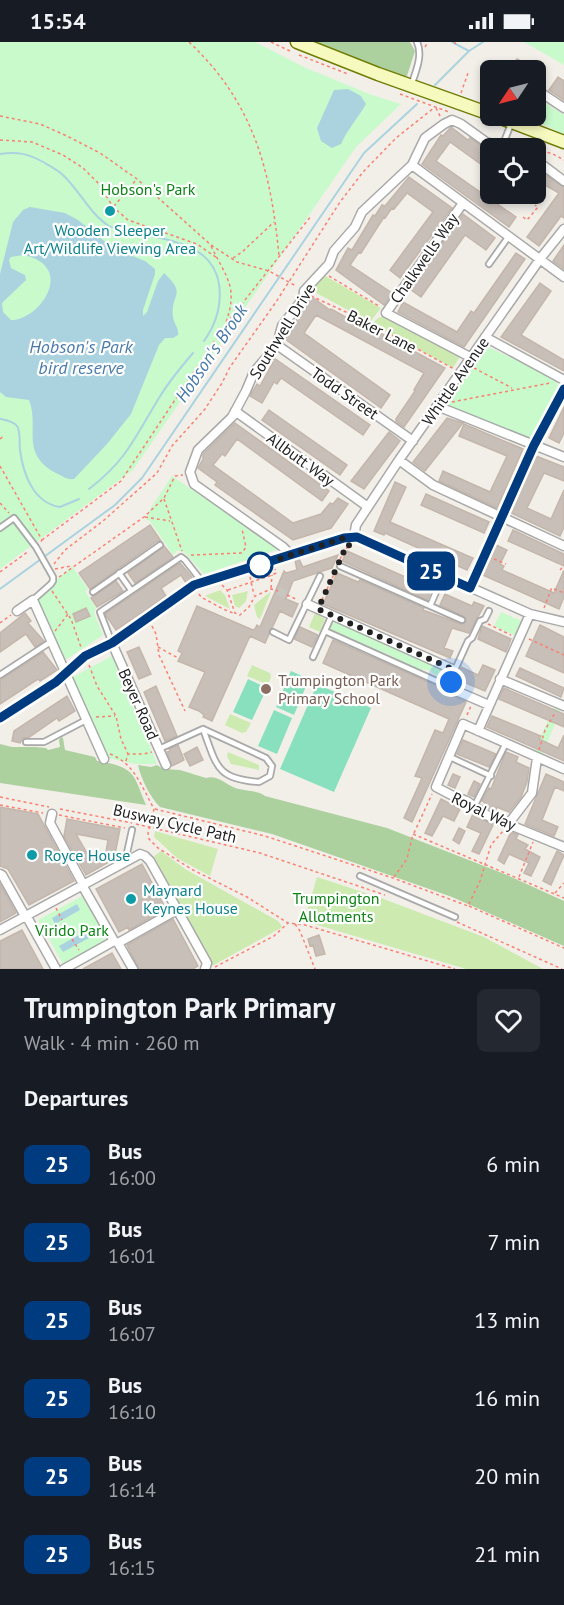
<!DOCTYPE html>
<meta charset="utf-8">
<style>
body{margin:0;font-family:"PT Sans",sans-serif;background:#242831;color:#f1f3f6;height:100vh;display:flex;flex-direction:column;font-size:22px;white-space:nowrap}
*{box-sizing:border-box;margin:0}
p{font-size:20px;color:#9ea1a6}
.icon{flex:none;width:33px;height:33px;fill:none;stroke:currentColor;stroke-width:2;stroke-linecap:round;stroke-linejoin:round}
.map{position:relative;height:927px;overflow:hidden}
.panel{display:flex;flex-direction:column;background:#171b24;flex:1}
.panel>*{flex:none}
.badge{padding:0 12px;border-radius:9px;font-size:21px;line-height:39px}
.needle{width:39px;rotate:235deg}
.buttons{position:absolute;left:480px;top:18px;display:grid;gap:12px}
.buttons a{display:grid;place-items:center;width:66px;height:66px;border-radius:9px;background:#171b24;box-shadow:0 3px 9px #0003;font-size:30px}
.you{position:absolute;width:30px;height:30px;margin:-15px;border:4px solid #fff;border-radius:50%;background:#1a73e8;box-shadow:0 0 0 9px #1a73e833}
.map>.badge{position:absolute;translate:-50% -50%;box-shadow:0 0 0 3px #fff}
h2{padding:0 24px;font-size:22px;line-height:54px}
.round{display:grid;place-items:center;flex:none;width:63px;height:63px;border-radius:9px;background:#242831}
.overview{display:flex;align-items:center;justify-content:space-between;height:102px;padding:0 24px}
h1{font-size:28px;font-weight:700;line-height:45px}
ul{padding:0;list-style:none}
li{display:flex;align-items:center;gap:18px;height:78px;padding:0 24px}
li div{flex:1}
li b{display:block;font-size:22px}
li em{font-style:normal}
li .badge{min-width:66px;font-weight:700;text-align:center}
.status{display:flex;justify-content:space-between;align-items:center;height:42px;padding:0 30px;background:#171b24;direction:ltr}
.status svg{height:16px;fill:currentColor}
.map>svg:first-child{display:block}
</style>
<div class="status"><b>15:54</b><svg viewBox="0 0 49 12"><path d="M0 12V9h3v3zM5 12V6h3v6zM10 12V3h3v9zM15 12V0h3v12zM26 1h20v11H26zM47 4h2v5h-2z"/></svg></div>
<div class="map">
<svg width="564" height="927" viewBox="0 0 564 927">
<rect width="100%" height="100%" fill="#f2efe9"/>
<path fill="#cdebb0" d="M322 232 381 266 370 280 309 247Z
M384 274 461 313 453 326 372 282 378 276Z
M220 548 225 553 230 567 205 554Z
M248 549 246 559 239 566 235 564 232 553Z
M270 550H271L260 577 257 575 254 563Z
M315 571 325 577 320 590 309 585Z
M252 623 270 631 271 635 268 643 247 634Z
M230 672 251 681 246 690 242 691 225 683Z
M228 710 259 723V728L231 722 227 714Z
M155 789 218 807 210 834 177 816 154 795Z
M161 809 185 827 278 879 282 884 281 886 212 924 154 814Z
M317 835 381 856 484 895 543 927H466L304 879Z"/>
<path fill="#add19e" d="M310 0H410L415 9 407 34 403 35Z
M61 695 63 696 65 708 95 715 97 719C135 725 133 731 146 763L0 741V702L12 705H35L46 706 48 708 60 705 59 698Z
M138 723 151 725 157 723 163 727 180 728 206 736C217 733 224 741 233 745 244 750 255 747 265 754L387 786 507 833 564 859V904L452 855 272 792 160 765C150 755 141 737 138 723Z"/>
<path fill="#c8facc" d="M0 0H255L306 26 372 53 401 62 356 105 133 428 0 527Z
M524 0H564V23Z
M544 60 564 73V92L533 78Z
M486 304 552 335 557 340 558 346 535 393 529 398 450 366 445 356 480 306Z
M172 434 279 507 204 532 185 511 178 508 173 513 150 479 146 478 150 467Z
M72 524 88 547 85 549 96 566 94 571 103 593 64 619 36 556Z
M501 570 524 580 516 594 494 584Z
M335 580 355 588 358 586 363 592 449 630 450 634 446 641 429 628 417 627 407 623 388 612 368 606 330 588 332 582Z
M112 614 157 722H135L104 715 71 636Z
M554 665 561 667 542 714 535 708Z
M82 854 104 891 105 896 102 901 63 922 38 878Z"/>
<path fill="#88e0be" d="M291 629 309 637 294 673 276 665Z
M248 637 267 646 252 678 233 670Z
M317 642 371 666 334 750 280 727Z
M274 668 292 676 277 712 258 704Z"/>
<path fill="#aad3df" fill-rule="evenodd" d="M348 47 361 54 366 62C358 76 347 88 341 102L332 106 321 99 317 86 334 48Z
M30 165 65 171 78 178 113 206 145 219 155 227V232L143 268V274L147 270 158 239 164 231C188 253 170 252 173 275 174 282 179 286 178 293L173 296H165L159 303 131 372 107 402 74 437C67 438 62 434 56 431 19 411 40 385 29 358L6 355 0 350V232L13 180 23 168ZM23 213C77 224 40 278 11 278L3 270 2 261 26 238 25 233 11 226 9 218 11 215Z
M77 862 80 868 55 882 52 876Z
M86 889 89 896 63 910 59 904Z"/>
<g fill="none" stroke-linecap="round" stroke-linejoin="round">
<path stroke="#aad3df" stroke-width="2" d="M469 9 483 0
M435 43 469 9 452 0
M0 112C17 109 29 112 43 120 50 124 58 128 63 133 79 148 90 172 109 184 114 187 121 186 127 188 160 198 212 198 219 242 222 263 216 282 204 299
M0 377C6 378 13 379 17 384 21 390 19 401 20 408 23 431 33 461 60 465L79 457
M89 447C127 418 135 395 159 356 169 339 181 325 193 311
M0 547 115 463 142 436 364 111 417 62"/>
</g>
<path fill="#c7bfb8" stroke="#c4b6ab" stroke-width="1.5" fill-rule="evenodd" d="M517 17 537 28H510Z
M558 35 564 39V58L549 48Z
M451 85 468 98 470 96 490 110V127L483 122 482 123 450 100 436 119 516 175 509 185 422 122 441 93 443 94Z
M536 127 564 145V176L561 174 539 204 527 195 559 151 536 138Z
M409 135 452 166 400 236 390 228 433 170 407 151 394 167 392 166 385 176 384 175 361 211 359 210 350 223 392 251 384 263 336 228 348 206 352 208 373 173 375 174 382 163 385 164Z
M463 172 495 196 486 208 465 193 421 255 410 247Z
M564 203V227L553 219Z
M516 211 525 217 464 305 398 270 403 260 457 290 471 269 474 271Z
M540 241 551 249 521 293 564 318V329L501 295Z
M312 255 330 268 331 267 371 289 373 287 445 326 404 385 396 379V377L415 349 414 348 424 331 316 273 304 291 390 353 381 366 285 297 287 291Z
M274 316 370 383 363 393 281 336 277 342 274 340 262 361 250 354 257 342 260 344 272 322 270 321Z
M564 365V391L559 401 549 396Z
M269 368 347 423 340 433 262 378Z
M447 376 463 381 425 429 413 420Z
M235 381 329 449 322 459 237 397 225 414 222 412 213 423 293 481 321 472 330 461 333 462 338 456 348 462 331 486 293 498 215 443 217 440 198 426 203 417V412Z
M464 382 523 407 497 466 439 439 443 429 490 450 507 414 459 394Z
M389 390 400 399 364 447 351 439Z
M536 414 564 425V439L544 431 527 466 551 477 564 448V485L560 494 511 471Z
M395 440 406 445 390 480 473 516 467 528 385 491 384 493 374 489Z
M426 452 489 480 484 491 421 463Z
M150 483 161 499H157L90 547 79 531Z
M513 488 564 512V524L508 499Z
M496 503 507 508 500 522 504 524 502 528 554 551 564 528V555L559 567 483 533Z
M164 504 173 515 135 541 128 531Z
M347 509 432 547 427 558 342 519Z
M338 513 332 526 293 539 286 557 298 562 292 575 280 569 272 586 269 589V592L265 601 250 594 212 679 203 675 204 673 199 669 189 665 205 630 178 619 182 611 178 609 197 564 253 588 255 587 257 583 260 585 284 529 286 531 297 528 295 518 299 517 303 525Z
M180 521 192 535 191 537 186 541 181 533 161 546 166 554 116 588 105 572Z
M337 531 358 540 360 538 424 566 423 568 461 582 466 580 465 575 440 563 445 552 472 564 474 560 484 564 469 591 452 586 444 606 453 609 450 616 323 562Z
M116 539 123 549 97 565 91 556Z
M86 566 90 574 76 580 73 572Z
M25 571 31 579 28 581 44 599 35 605 26 592 0 610V591Z
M540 583 564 595V631L526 614Z
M482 584 511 597 506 610 478 597Z
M300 585 318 593 312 605 294 597Z
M333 598 444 647 443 649 466 660 412 780 404 776 422 736 415 734 435 688 443 691 449 677 323 621Z
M139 605 151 632 139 637 127 610Z
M43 610 57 628 40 639 38 637 0 662V638Z
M483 623 495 628 485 649 459 638 461 625 478 633Z
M520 626 564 646 561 655 516 634Z
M156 644 177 694 165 699 144 650Z
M504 646 564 672V685L499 657Z
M67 654 75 669 59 679 57 676 28 696H23L20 701 12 699 14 689Z
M492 674 541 694 539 697 558 706 564 693V719L487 685Z
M463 698 496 712 489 725 457 712Z
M178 703 184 718 172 724 167 710 170 709 169 707Z
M197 705 203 718 190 724 184 712Z
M506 710 518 715 516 720 529 726 527 740 521 755 509 770 497 765 495 770 484 764 485 761 482 759 489 746 491 747Z
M453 732 460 735 455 746 448 743Z
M546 732 564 740V749L555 745 542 778 558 785 554 794 525 782Z
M474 739 480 742 474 755 468 752Z
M441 757 460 767 454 779 443 774 432 794 425 791Z
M0 765 38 772 74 839 29 863 8 827 0 824Z
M473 772 493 783 479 812 472 809 481 791 467 785Z
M67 777 120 787 114 817 86 833 64 794ZM76 792 108 798 106 810 91 818Z
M459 786 465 789 459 802 453 798Z
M511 790 518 793 516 797 528 803 525 807 540 815 531 834 524 831 529 821 509 812 504 822 498 818Z
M557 809 564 813 551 843 543 839Z
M142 822 166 867 129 888 128 885 119 890 96 847Z
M0 842 16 871 0 880Z
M173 877 198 924 193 927H139L127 903Z
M22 888 43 927H0V899Z
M319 893 325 912 316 914 313 903 310 904 308 897Z
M112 911 121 927H83Z"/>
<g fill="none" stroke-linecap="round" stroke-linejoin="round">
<path stroke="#c8c6c1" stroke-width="8" stroke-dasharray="8 4" stroke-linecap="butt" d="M278 549 287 553"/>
<g stroke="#a9a9a9" stroke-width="8">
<path id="lane" d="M412 41C416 29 423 13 417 0
M505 97 511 82
M489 222 509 194
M0 486 14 476 36 505 53 535V539L51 542 33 558
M340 524 462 578
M119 531 131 548
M93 550 160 503
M430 564 443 534
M325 589 452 646
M273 590 289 598 320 534
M112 601 100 570 181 515 185 518 203 541
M313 615 332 573
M454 630 468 599 472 596 480 579 485 577 489 569
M0 633 52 599
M26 700H44L86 678
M159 707 203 687 266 716 272 724 270 734 259 740C216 737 217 724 203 687
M450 715 491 734
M474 765 506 701
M125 820 132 788
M360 834 455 875"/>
</g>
<g stroke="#a9a9a9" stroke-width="11">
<path id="street" d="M540 50 564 66
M536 118 564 139
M412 123 564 235
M463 161 386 271 470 315
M485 295 564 338
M277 303 413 399
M437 364 564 415
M235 369 368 465
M399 418 433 443 564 504
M357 495 355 489 356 483 399 418 540 217 564 187
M290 512 283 505 194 442 190 430 198 408 232 375 246 349 254 330 277 303 282 284 303 257 304 249 329 222 334 209 355 185 362 170 412 123 425 96 444 82 452 78 461 82 486 100 507 106
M470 546 534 403 564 347
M307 562 452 627 454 632 451 643 454 648 489 663
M17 569 33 558 104 717
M112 601 166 723
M500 637 564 664
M0 676 67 632 85 614 112 601 194 543 344 496 357 495 530 572 564 580
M478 689 530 572
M564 727 463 682 436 745 455 755 467 759 488 774 564 805
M52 772 50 781 83 842
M509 781 532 751 537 716
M0 832 2 833 25 874
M82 843 114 899
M27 875 56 927
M0 888 140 812 145 814 150 819 207 921 205 927
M118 901 133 927
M64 927 114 899 118 901 177 868"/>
</g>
<g stroke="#707d05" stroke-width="15">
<path id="secondary" d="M297 0 378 32 490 72
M496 74 564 100"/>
</g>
<path stroke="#fa8072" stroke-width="1.5" stroke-dasharray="3 3" stroke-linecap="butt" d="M189 0C254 61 271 129 279 214
M271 0 292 10
M454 0 456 2
M425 5 428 0
M299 13 348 32
M461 51 468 31
M400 52 449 70
M436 66 441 76
M0 74 40 82 67 94 100 111 137 137 211 203 237 220 269 229 296 244
M0 98 32 100 63 113 83 126 99 142 113 165 128 178 197 202 217 216
M513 100 553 112 564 118
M110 169 136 138
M523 175 527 178 538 165 535 163
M211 204C227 237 239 245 225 283
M233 216 242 210 274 180
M329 234 379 264
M311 254 370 281 454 327
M474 326 512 346
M452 360 550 341
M0 397 4 394
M0 424 42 498 40 501
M164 457 182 509
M0 461 9 471
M145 475 170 479
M42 498 121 439 223 286 311 174
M191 513 242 511 246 505 242 487
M340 517 345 507 349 505
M494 517 506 522
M54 522 65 508 103 479 157 431 172 404 205 367 222 341 230 325 276 260 340 160 363 130 396 96 435 65
M55 527 71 524
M560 528 564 523
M0 530 29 509
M59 535 144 475 164 456 175 434 183 433
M250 535 254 553
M222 543 227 548 235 571 240 573 249 565 255 554 271 547 278 549
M271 546 272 533
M554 547 564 551
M228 548 272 533 276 531 275 527
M52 549 71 577 81 605
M199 552 201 555 223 567 233 571
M287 553 298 558
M322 558 335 530
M544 566 552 545
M0 581 11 573
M488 582 511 593
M152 584 156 592 159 613 185 669
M55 589 68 572
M529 597 564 613
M158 605 178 616
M89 623 97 644 116 674 121 697 128 712
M467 673 471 664
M96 675 115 674
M539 708 545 688 555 671
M110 712C134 721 142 745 154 767L148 791 149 797 158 806 193 828 247 855 288 881 305 883 455 927
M126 719 128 712H144L152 710
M0 755 49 765
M0 763 43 771
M60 767 132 781
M155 767 265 794 393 836 468 864 480 839 491 803 503 789
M59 773 125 786
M136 782 260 811 385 853
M414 791 432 752
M394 835 407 817 413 792 564 856
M519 835 533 800
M555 851 564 841
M469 864 564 906
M56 866 62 878
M457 880 562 927
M295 882 300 889 315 927
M72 897 79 908
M215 925 274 894 288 881"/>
<use href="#lane" stroke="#fff" stroke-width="4.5"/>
<use href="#street" stroke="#fff" stroke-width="8"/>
<use href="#secondary" stroke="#f7fabf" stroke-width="12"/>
</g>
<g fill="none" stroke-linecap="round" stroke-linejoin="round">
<g stroke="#fff" stroke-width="14">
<path id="line" d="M0 676 56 640 85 614 112 601 194 543 344 496 357 495 470 546 534 403 564 347"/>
</g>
<use href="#line" stroke="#003b80" stroke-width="9"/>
<path stroke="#222" stroke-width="6" stroke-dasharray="0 10.8" d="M260 523 344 496 349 502V506L345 507 318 567 452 627 454 632 451 640"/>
</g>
<g fill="#0f9aa8" stroke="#fff" stroke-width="2">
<circle cx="110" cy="169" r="6"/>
<circle cx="32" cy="813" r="6"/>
<circle cx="131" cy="857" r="6"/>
</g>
<circle fill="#fff" stroke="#003b80" stroke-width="3" cx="260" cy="523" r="12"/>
<circle fill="#8d6e63" stroke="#fff" stroke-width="2" cx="266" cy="647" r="6"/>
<g text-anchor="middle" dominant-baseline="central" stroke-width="4.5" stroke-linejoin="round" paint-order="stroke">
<g font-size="16" fill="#0c8416" stroke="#fff">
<text x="148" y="147">Hobson's Park</text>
<text x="336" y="856">Trumpington<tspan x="336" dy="18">Allotments</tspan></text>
<text x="72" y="888">Virido Park</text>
</g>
<g font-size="16" fill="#0d838f" stroke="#fff" text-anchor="start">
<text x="110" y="188" text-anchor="middle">Wooden Sleeper<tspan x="110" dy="18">Art/Wildlife Viewing Area</tspan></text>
<text x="44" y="813">Royce House</text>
<text x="143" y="848">Maynard<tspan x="143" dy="18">Keynes House</tspan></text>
</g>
<g font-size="16" fill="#222" stroke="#fff">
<text transform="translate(424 216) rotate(-55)">Chalkwells Way</text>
<text transform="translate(282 289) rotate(-58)">Southwell Drive</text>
<text transform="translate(382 289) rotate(27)">Baker Lane</text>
<text transform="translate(455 339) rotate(-55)">Whittle Avenue</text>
<text transform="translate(345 351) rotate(35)">Todd Street</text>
<text transform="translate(301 417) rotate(36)">Allbutt Way</text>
<text transform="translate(139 662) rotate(66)">Beyer Road</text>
<text transform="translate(484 769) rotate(25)">Royal Way</text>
<text transform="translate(175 781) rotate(13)">Busway Cycle Path</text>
</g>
<g font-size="16" fill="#785e54" stroke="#fff" text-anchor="start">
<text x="278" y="638">Trumpington Park<tspan x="278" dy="18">Primary School</tspan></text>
</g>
<g font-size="18" font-style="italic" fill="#4a7aab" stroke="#fff">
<text x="81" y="304">Hobson's Park<tspan x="81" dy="21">bird reserve</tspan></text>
<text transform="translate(211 311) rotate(-56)">Hobson's Brook</text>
</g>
</g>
</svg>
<div class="buttons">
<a><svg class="needle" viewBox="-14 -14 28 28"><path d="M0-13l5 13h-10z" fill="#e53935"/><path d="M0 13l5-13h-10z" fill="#9ea1a6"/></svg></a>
<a><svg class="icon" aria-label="locate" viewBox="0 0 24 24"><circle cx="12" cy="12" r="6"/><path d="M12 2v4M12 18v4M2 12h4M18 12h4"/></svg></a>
</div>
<div class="you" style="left:451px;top:640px"></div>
<b class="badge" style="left:431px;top:529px;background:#003b80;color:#fff">25</b>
</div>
<section class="panel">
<div class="overview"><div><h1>Trumpington Park Primary</h1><p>Walk · 4 min · 260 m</p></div><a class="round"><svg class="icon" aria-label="heart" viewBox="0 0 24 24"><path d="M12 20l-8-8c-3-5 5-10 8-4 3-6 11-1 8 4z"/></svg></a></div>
<h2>Departures</h2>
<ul>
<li><span class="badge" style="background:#003b80;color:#fff">25</span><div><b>Bus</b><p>16:00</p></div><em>6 min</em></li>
<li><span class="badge" style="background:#003b80;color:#fff">25</span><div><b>Bus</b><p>16:01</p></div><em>7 min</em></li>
<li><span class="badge" style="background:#003b80;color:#fff">25</span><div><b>Bus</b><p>16:07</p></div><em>13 min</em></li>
<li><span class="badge" style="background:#003b80;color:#fff">25</span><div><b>Bus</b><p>16:10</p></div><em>16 min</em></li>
<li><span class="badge" style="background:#003b80;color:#fff">25</span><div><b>Bus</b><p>16:14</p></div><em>20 min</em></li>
<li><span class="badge" style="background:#003b80;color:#fff">25</span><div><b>Bus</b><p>16:15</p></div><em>21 min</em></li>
</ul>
</section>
